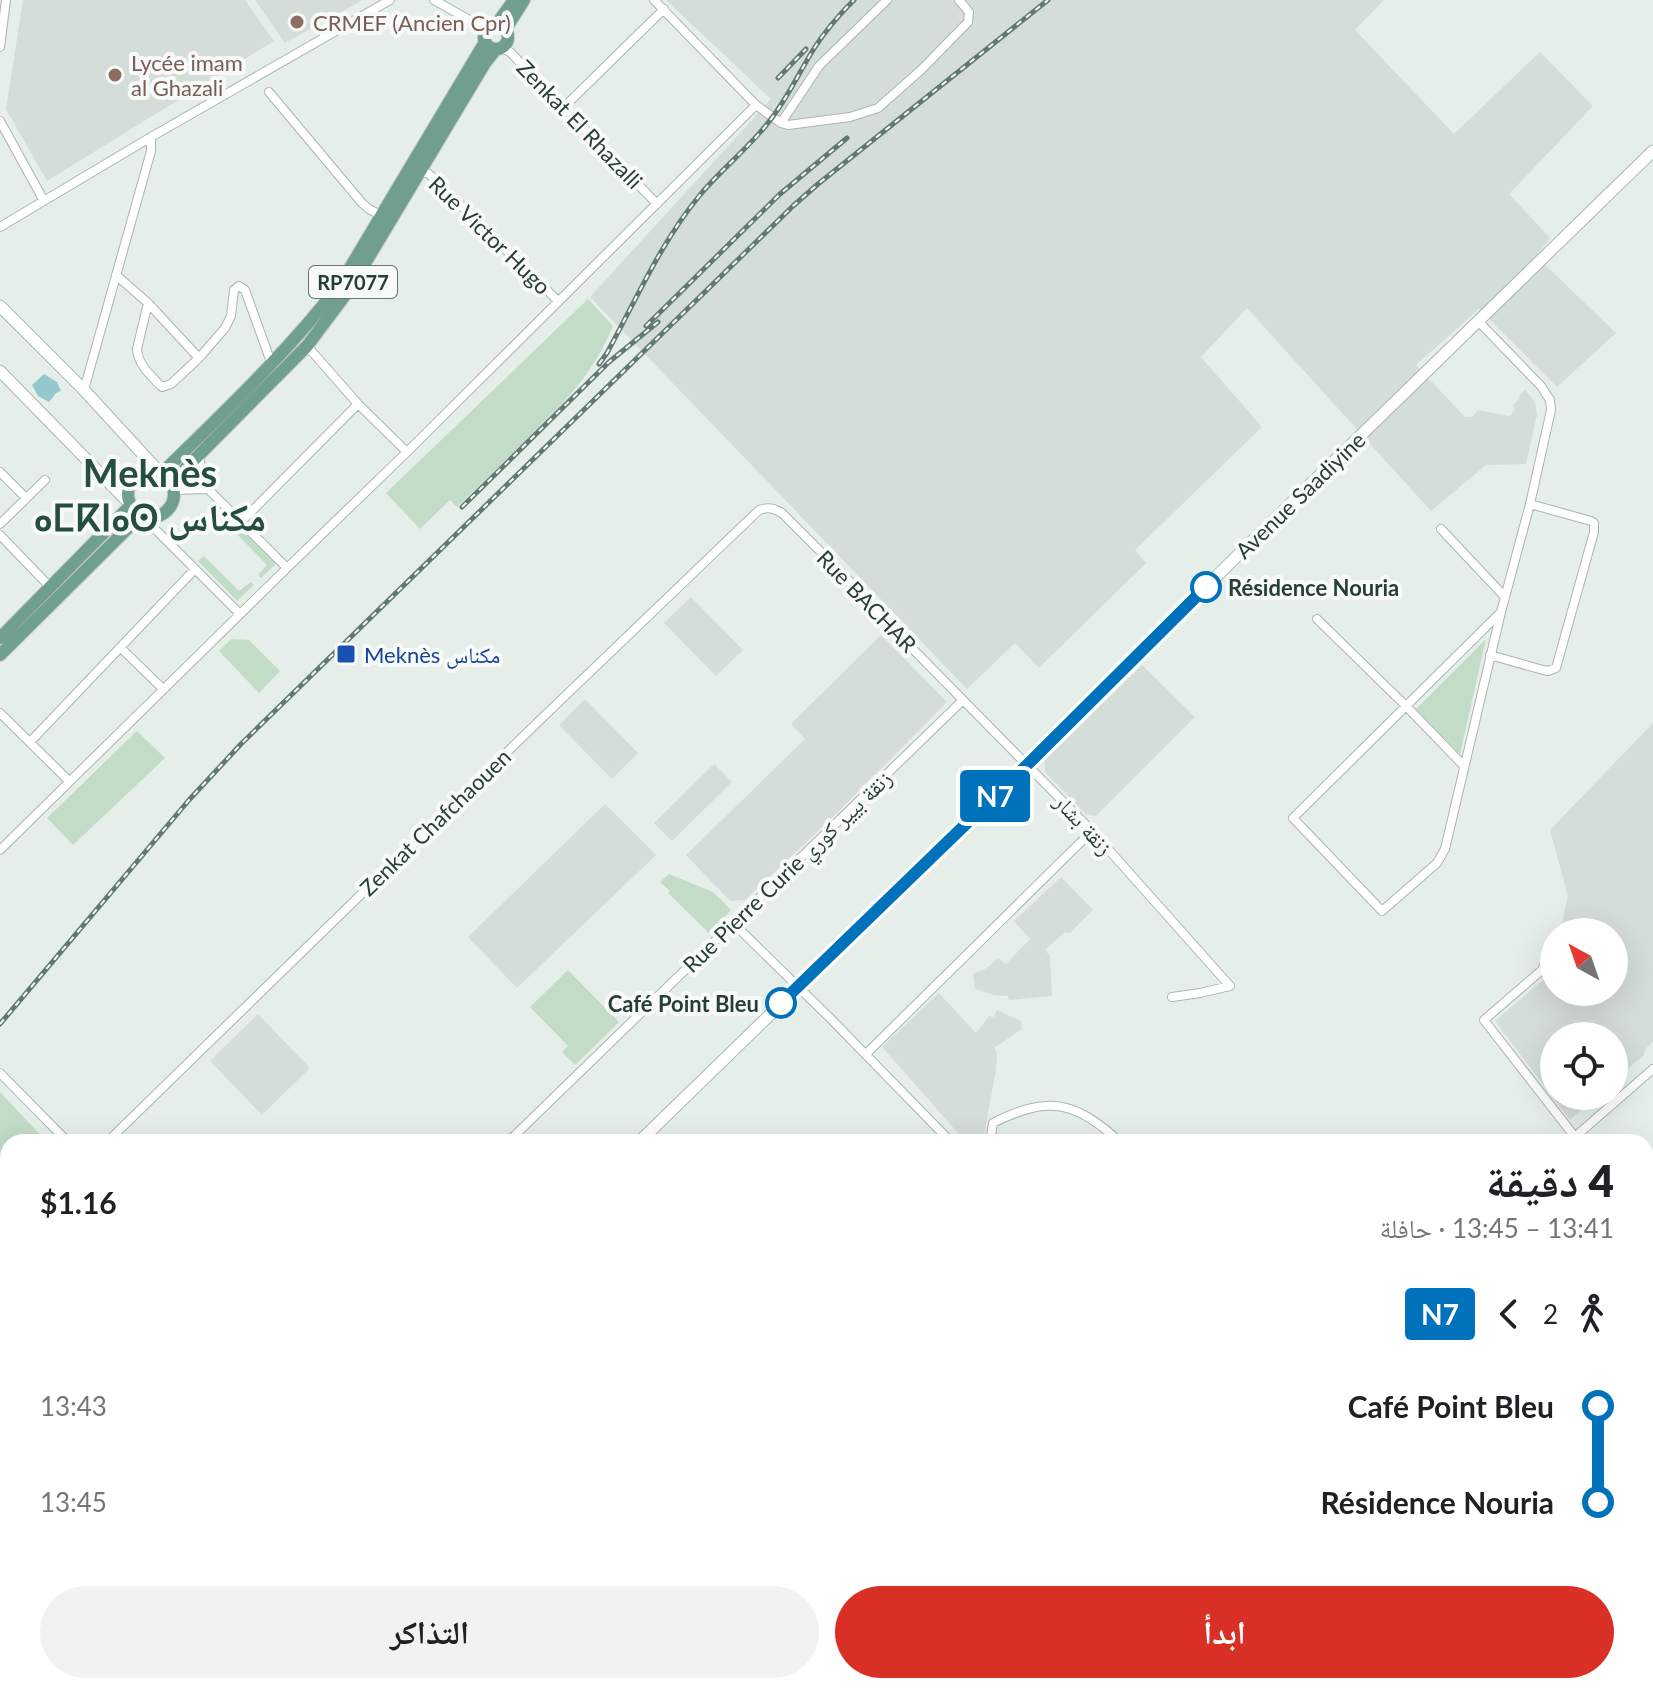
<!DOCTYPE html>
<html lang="ar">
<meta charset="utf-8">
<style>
body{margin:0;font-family:Lato,"Noto Naskh Arabic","Noto Sans Tifinagh",sans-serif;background:#f2f2f2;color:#202124;direction:rtl;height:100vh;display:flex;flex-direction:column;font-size:30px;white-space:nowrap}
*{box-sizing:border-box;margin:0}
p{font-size:26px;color:#757577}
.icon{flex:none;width:44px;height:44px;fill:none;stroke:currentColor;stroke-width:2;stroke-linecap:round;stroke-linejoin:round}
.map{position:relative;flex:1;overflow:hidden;direction:ltr}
.panel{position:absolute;left:0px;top:1134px;width:1654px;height:560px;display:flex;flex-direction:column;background:#fff;border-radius:24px 24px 0 0;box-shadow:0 8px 32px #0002;direction:rtl}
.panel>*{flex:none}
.badge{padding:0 16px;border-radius:6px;font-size:28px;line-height:52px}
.needle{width:52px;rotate:320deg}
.buttons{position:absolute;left:1540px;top:918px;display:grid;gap:16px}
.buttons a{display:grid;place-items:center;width:88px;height:88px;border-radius:50%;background:#fff;box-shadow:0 8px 32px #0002;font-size:40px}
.map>.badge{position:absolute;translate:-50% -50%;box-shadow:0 0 0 4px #fff}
.legs{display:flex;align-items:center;gap:12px;height:88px;padding:0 40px;font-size:26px}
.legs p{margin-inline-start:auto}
.headline{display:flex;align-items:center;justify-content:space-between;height:136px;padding:0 40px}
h1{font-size:44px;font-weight:800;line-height:60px}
.cta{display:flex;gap:16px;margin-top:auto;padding:16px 40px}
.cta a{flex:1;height:92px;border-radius:48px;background:#d93025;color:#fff;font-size:32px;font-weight:800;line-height:92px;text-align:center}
.cta a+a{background:#f2f2f2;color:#202124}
ul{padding:0 40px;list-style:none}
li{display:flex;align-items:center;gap:28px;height:96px;font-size:30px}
li i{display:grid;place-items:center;width:12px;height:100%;margin:0 10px;background:currentColor}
li i::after{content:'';width:20px;height:20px;margin:-10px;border:6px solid;border-radius:50%;background:#fff}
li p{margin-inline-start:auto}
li:first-child i{background:linear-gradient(#0000 50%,currentColor 0)}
li:last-child i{background:linear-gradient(currentColor 50%,#0000 0)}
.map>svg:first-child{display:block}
</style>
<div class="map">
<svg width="1653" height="1694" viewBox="0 0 1653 1694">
<rect width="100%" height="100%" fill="#e6eeea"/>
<path fill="#d5ddd9" d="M23 0H245L274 41 47 181 6 109Z
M255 0H363L285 43Z
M666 0H1384L1355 30 1454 134 1540 52 1593 106 1509 194 1550 238 1536 256 1616 333 1557 387 1479 309 1416 365 1465 417H1472L1478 410 1510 416 1515 409 1513 406 1520 398 1519 395 1525 390 1535 402 1537 415 1526 464 1486 465 1431 511 1247 308 1201 357 1262 427 1135 550 1146 563 1039 668 1015 643 967 689 590 297 771 99Z
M691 597 743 650 716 676 664 623Z
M881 635 947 702 840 810 745 900 730 901 686 855 805 739 791 724Z
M1142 665 1195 717 1096 816 1086 814 1045 772V760Z
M585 699 638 753 612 779 559 725Z
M1653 723V1042L1646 1048 1644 1055 1614 1081V1036H1554V1096H1597L1570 1120 1495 1021 1551 973 1554 959V992H1614V932H1560L1568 896 1550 830Z
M714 764 732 782 672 841 654 823Z
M605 804 656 855 517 988 468 937Z
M1061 877 1093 910 1070 933 1065 932 1045 950 1050 956 1052 996 1009 1000 1008 996 994 995 975 989 973 974 987 968 998 958 1006 964 1030 939 1014 921Z
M939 993 976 1033 989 1016 994 1017 997 1010 1021 1021 1022 1029 994 1048 997 1053 996 1069 983 1142H966L882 1047Z
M258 1014 310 1068 262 1115 210 1061Z
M1341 1686H1406L1408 1694H1312Z"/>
<path fill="#c2dcc7" d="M588 299 613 326C593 375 561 406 524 442 501 464 479 486 457 507L450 500 420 529 386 493Z
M238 523 278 562 261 578 258 575 267 565 232 529Z
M204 556 239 591 251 582 254 585 237 601 236 600 198 561Z
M231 639 249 640 280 671 259 693 219 651Z
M1486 639 1460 754 1416 709Z
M137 731 165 758 73 845 47 818Z
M669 874 713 892 731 910 709 933 668 893 670 891 660 882Z
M568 970 619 1022 575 1065 562 1052 568 1046 530 1007Z
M0 1092 47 1142H8V1213L0 1220Z
M28 1686H207L210 1694H20L22 1688 26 1689Z"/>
<path fill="#95c8cc" d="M44 374 57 382 61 391 56 393 49 402 38 396 32 385Z"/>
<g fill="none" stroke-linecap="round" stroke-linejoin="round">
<path stroke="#a4b4ae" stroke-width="22" d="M1646 1282 1653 1275
M1398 1686 1400 1694"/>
<g stroke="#a9b6b0" stroke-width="10">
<path id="minor" d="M434 0 480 26
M654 0 756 105 781 123 788 125 850 117 878 108 921 70 968 22 969 12 959 0
M484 35 480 26 491 27
M0 47 6 0
M501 48 510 52 657 204
M269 92 362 203 369 209 382 216
M563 108 664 9
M0 121 44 201
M781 123 819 66 887 0
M421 171 429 174 558 301
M0 227 151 137 390 0
M116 275 148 303 199 358
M148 303 137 349C138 365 151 376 162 387L171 384 199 358 225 328 231 316 234 290 239 286 245 290 272 365
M1479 322 1541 386 1550 400 1551 410 1530 504 1501 612 1445 849 1437 863 1382 911 1293 818 1501 612
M307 346 358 404 407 452
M84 390 151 151V137
M199 455 202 475 208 489
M0 472 26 498
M173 490 208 489 287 568
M141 515 240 614
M241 522 358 404
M0 524 45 480
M1441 529 1505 597
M0 535 51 588
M1317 619 1406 706 1464 766
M121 648 163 689
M1490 655 1543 670 1548 671 1556 668 1594 532V523L1591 521 1530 504
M0 713 69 781
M30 742 195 569
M0 850 287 568 407 452 756 105
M733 923 831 1019 951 1142
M1545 963 1542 970 1484 1020 1575 1137
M866 1054 1092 831
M0 1073 68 1142
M107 1142 540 720 759 510C768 507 774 508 782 513L839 570 900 636 1092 831 1230 986 1200 993 1172 997
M508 1142 963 700
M990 1142 993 1123C1049 1095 1075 1101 1120 1142
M1569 1142 1653 1069
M1646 1193 1652 1187
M0 1246 8 1238
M0 1482 8 1492
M0 1526 8 1509
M855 1686 858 1694
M924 1686 927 1694
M988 1686 990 1694
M1056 1686 1058 1694
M1106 1686 1108 1694"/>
</g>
<g stroke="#a6b8b1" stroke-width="13">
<path id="secondary" d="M0 306 84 390 161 474
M0 371 131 505
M639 1142 1027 765 1245 548 1653 151
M0 1669 8 1666
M220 1686 224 1694"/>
</g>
<g stroke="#c3c9c7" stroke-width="14">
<path id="primary" d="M496 25 514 0
M484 37a12 12 0 1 1 24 0a12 12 0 1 1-24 0Z
M505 30 524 0
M128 494a23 23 0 1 1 46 0a23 23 0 1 1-46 0Z
M161 474C224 412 287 353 341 283L485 42
M171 483 307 346 349 290 485 63 496 49
M0 638 131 505
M0 655 141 515"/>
</g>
<use href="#minor" stroke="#fff" stroke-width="8"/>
<use href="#secondary" stroke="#fff" stroke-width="11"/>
<use href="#primary" stroke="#709e8f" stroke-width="12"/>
<g stroke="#627971" stroke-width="5">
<path id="rail" d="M778 78 806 49
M646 326 780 194 847 138
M599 364 607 353C636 300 661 242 700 195 723 167 753 145 774 115 790 93 801 69 815 47 826 30 840 14 854 0
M462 507 609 362 658 322
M0 1024 189 800 241 744 793 206 818 184 1048 0"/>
</g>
<use href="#rail" stroke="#f7faf8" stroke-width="2" stroke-dasharray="6" stroke-linecap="butt"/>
</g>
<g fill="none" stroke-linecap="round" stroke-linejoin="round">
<g stroke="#fff" stroke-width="18">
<path id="line-1" d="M781 1003 1027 765 1206 587"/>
</g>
<use href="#line-1" stroke="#0072bc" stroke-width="12"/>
</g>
<g fill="#8d6e63" stroke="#f7faf8" stroke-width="3">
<circle cx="297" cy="22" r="8"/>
<circle cx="115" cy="75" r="8"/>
</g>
<g fill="#fff" stroke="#0072bc" stroke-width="4">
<circle cx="1206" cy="587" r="14"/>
<circle cx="781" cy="1003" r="14"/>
</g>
<rect fill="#1a4fb4" stroke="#f7faf8" stroke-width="3" x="336" y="644" width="20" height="20" rx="4"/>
<g text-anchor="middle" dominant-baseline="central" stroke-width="8" stroke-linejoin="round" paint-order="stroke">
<rect fill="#f7faf8" stroke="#657670" stroke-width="2" x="309" y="266" width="88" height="32" rx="6"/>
<g font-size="20" font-weight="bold" fill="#273e36">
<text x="353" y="282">RP7077</text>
</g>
<g font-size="22" fill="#785e54" stroke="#f7faf8" text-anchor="start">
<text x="313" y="22">CRMEF (Ancien Cpr)</text>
<text x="131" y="62">Lycée imam<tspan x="131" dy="25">al Ghazali</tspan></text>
</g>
<g font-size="22" fill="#273e36" stroke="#f7faf8">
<text transform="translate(580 124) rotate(46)">Zenkat El Rhazalli</text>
<text transform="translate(490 235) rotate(44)">Rue Victor Hugo</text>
<text transform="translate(1300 495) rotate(-44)">Avenue Saadiyine</text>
<text transform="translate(867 601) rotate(46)">Rue BACHAR</text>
<text transform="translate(435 822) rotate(-44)">Zenkat Chafchaouen</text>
<text transform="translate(1084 824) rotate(47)">زنقة بشار</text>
<text transform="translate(787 871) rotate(-44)">Rue Pierre Curie زنقة بيير كوري</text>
</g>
<g font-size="22" font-weight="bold" fill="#273e36" stroke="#f7faf8" text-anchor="start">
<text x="1228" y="587">Résidence Nouria</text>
<text x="759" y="1003" text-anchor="end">Café Point Bleu</text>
</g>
<g font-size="22" fill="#164399" stroke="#f7faf8" text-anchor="start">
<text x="364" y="654">Meknès مكناس</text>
</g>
<g font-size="38" font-weight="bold" fill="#254e41" stroke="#f7faf8">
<text x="150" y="472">Meknès<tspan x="150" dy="44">ⴰⵎⴽⵏⴰⵙ مكناس</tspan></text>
</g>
</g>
</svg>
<div class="buttons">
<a><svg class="needle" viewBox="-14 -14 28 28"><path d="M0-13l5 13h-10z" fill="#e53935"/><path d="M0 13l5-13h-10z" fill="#757577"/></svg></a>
<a><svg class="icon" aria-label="locate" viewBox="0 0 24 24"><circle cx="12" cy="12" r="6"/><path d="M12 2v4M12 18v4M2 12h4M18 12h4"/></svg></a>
</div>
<b class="badge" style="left:995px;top:796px;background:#0072bc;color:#fff">N7</b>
<section class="panel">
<div class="headline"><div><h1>4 دقيقة</h1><p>13:41 – 13:45 · حافلة</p></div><b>$1.16</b></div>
<div class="legs"><svg class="icon" aria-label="walk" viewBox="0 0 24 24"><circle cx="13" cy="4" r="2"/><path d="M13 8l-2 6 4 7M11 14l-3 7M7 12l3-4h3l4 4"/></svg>2<svg class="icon" aria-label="back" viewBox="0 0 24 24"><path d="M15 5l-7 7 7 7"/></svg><b class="badge" style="background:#0072bc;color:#fff">N7</b></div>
<ul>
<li><i style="color:#0072bc"></i><b>Café Point Bleu</b><p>13:43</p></li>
<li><i style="color:#0072bc"></i><b>Résidence Nouria</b><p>13:45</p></li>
</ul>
<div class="cta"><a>ابدأ</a><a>التذاكر</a></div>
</section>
</div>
